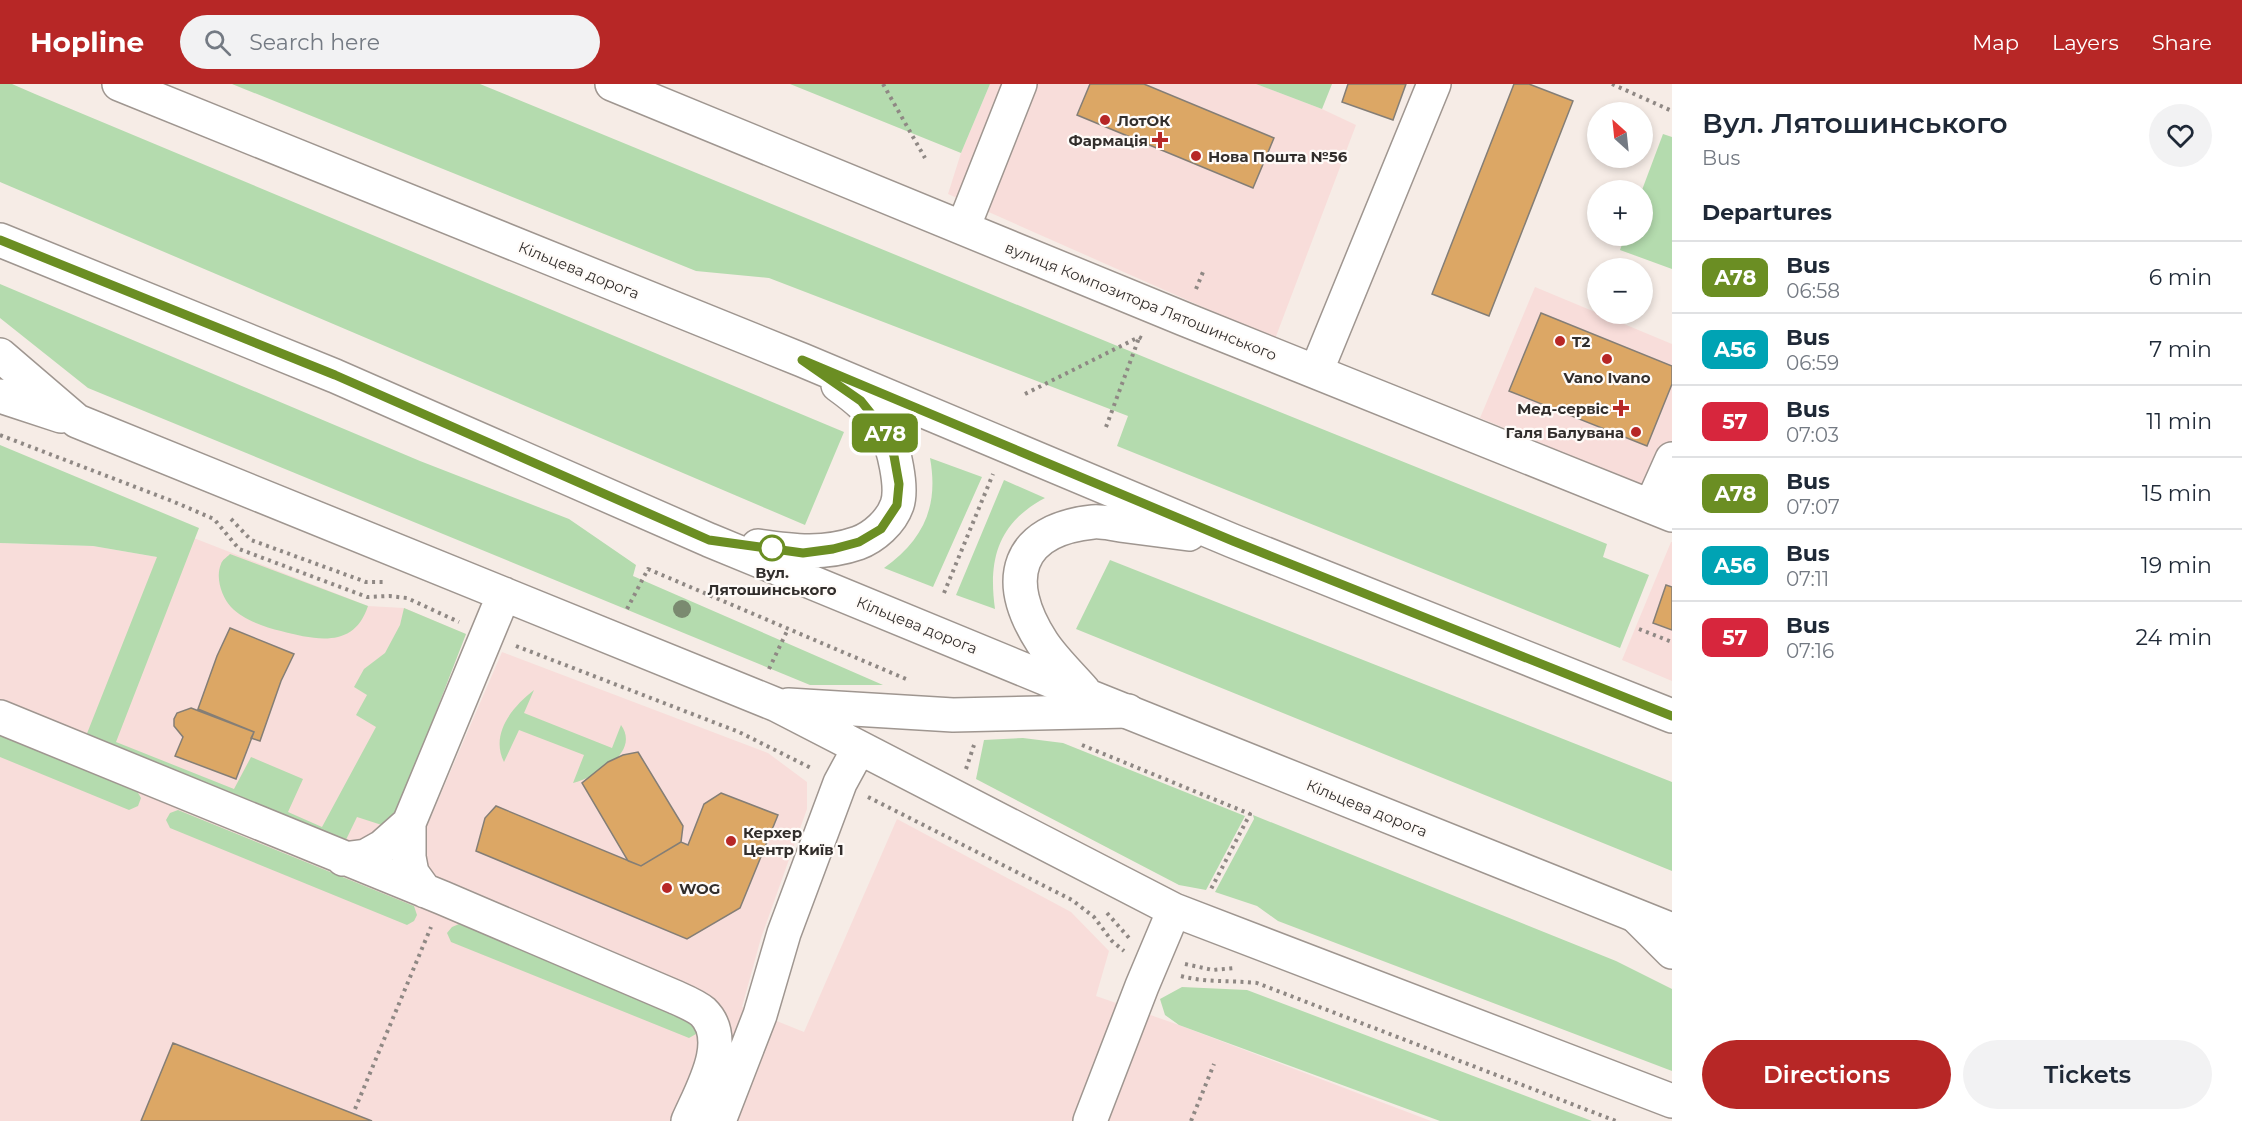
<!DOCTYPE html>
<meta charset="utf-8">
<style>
body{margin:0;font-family:Montserrat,sans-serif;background:#f2f2f3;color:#1f2937;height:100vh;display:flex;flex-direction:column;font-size:22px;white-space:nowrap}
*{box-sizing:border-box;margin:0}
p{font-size:20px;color:#747a83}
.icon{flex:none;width:33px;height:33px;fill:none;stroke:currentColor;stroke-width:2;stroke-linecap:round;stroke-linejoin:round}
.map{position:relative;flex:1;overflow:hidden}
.sheet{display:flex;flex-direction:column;background:#fff;width:570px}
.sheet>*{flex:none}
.badge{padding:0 12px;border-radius:9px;font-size:21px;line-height:39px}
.needle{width:39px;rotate:333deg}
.buttons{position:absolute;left:1587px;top:18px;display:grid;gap:12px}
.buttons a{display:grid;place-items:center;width:66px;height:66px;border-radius:50%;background:#fff;box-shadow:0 3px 9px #0003;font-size:30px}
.map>.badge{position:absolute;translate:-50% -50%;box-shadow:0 0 0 3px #fff}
h2{padding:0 30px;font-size:22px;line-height:54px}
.round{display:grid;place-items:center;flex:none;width:63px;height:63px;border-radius:32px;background:#f2f2f3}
.summary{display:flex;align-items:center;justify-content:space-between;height:102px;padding:0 30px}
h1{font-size:28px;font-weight:600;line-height:45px}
.action{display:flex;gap:12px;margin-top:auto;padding:12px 30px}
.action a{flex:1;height:69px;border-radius:36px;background:#b72726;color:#fff;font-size:24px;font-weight:600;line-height:69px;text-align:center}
.action a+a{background:#f2f2f3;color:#1f2937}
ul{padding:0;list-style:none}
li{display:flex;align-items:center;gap:18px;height:72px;padding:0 30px;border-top:2px solid #e0e1e3}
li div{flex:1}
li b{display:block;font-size:22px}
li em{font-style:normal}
li .badge{min-width:66px;font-weight:700;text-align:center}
header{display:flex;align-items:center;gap:36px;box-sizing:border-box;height:84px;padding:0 30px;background:#b72726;color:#fff}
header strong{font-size:28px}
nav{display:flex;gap:33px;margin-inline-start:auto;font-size:21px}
.search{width:420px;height:54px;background:#f2f2f3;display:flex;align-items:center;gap:15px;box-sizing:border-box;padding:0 21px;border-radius:33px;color:#747a83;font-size:22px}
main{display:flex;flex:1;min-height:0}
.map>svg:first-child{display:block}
</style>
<header>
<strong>Hopline</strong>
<div class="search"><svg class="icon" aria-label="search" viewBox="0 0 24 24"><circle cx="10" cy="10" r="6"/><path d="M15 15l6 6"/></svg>Search here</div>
<nav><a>Map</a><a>Layers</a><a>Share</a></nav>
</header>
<main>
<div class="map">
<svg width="1672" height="1037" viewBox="0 0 1672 1037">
<rect width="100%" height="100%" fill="#f6ece6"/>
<path fill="#f8ddda" d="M990 0H1256L1322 25 1356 41 1275 255 948 110 961 69Z
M1535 203 1672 260V370L1656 407 1480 334Z
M168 444 368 522 404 524 466 550 391 744 343 763 425 797 420 758 502 568 768 669 807 698V725L761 854 742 923 804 948 897 735 1071 828 1109 867 1096 912 1179 941 1431 1037H0V459L93 462 157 473Z
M1671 458H1672V597L1622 576Z"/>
<path fill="#b4dbae" d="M0 0H12L35 10 844 348 805 441 0 98Z
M232 0H480L1166 282 1607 460 1603 473 1649 491 1620 564 1117 362 1128 332 769 194 696 187Z
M790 0H990L961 69Z
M1256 0H1332L1322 25Z
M1663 50 1672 53V185L1620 166 1625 152H1642V106Z
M0 200 420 377 569 435 636 481 633 492 883 601H810L88 304 0 234Z
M0 361 199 444 116 658 234 705 251 673 303 695 288 728 322 743 376 643 356 631 367 611 354 603 364 585 385 569 400 541 404 524 466 550 391 744 357 733 342 764 84 657 157 473 93 462 0 459Z
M930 374 982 393 933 503 884 484C923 456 939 423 930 374Z
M1004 396 1045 414C998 439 988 475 995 525L956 511Z
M230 470 368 522C354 565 316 556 281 547 265 543 243 536 231 523 222 513 215 494 221 480 222 476 227 473 230 470Z
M1110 476 1672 698V787L1076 545Z
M534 606 524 629 612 664 621 641C641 669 595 693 573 699L584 671 519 646 504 678C490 650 512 623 534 606Z
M0 651 137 707 141 714 138 722 129 726 0 673Z
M1023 654 1063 659 1245 732 1206 806 1179 801 976 695 984 656Z
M178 726 414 822 417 831 414 837 407 841 170 744 166 736 170 729Z
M1253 731 1616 877 1672 905V987L1278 837 1257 822 1215 808 1254 735Z
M459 840 695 935 699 944 696 950 689 954 451 858 447 849 452 843Z
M1182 903 1247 906 1592 1037H1440L1179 941 1165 931 1160 915Z"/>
<path fill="#dca765" stroke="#847e76" stroke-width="1.5" d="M1090 0H1144L1274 54 1253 104 1077 31Z
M1348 0H1406L1393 36 1342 18Z
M1514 0H1529L1573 17 1489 232 1432 210Z
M1541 229 1672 282V300L1647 362 1509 307Z
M1666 501 1672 503V546L1653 539Z
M230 544 294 570 281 597 260 657 251 654 254 648 198 625 217 572Z
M191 624 254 648 236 695 175 672 183 653 174 642V635L177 629Z
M638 668 683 742 681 758 641 782 628 777 582 699 608 678 623 671Z
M721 709 778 731 740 824 687 855 476 767 485 734 496 722 641 782 681 758 688 761 704 720Z
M173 959 372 1037H141Z"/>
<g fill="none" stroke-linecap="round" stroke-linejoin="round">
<g stroke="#9f9690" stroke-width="36">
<path id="minor" d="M612 0 1184 235 1672 431
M963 144 1020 0
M0 271 77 337 777 621 1174 826 1672 1017
M1316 288 1434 0
M0 312 61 332
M1651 422 1672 375
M788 621 953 631 1128 627
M0 633 443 814 675 913C684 917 696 922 703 928 732 956 701 1007 688 1037
M343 775 366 772 382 763 409 739
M425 807 412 789 409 773V739L504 510
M1637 833 1672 868
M719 1037 760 931 784 849 840 699 859 664
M1090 1037 1142 902 1174 826"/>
</g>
<g stroke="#9f9690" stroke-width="36">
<path id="highway" d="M119 0 802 276 1233 457 1672 632
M0 156 335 292 709 456 1088 612 1672 846
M758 462C793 467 824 471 858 459 874 453 891 438 897 421 903 404 894 361 884 346 872 327 856 314 838 301
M1084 607C1070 591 1053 575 1042 558 1002 496 1016 446 1093 438 1102 437 1112 440 1121 441 1144 444 1167 447 1189 450"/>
</g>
<path stroke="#8f8884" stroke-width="4" stroke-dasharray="3 4.5" stroke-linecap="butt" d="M883 0 925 74
M1612 0 1672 27
M1196 205 1203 188
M1025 310 1139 253 1143 255
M1106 343 1139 254
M0 351 172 417 214 435 239 465 367 513 389 512 407 514 459 538
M231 435 251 456 366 498H384
M944 509 993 390
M627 525 648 485 906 595
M1639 545 1672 558
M516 562 739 648 813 685
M769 585 788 545
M1082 661 1250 730 1210 807
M966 685 974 661
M868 713 1072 816 1094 833 1112 857 1124 867
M1107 829 1130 855
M1185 880 1213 886 1234 884
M1181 892C1207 899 1230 896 1257 899L1616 1037
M355 1025 431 843
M1191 1037 1214 980"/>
<use href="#minor" stroke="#fff" stroke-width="33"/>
<use href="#highway" stroke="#fff" stroke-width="33"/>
</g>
<circle fill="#7a8a70" cx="682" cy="525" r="9"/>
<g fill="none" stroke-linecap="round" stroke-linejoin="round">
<g stroke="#fff" stroke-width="14">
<path id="line" d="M0 156 335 291 709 456 803 469 833 465 859 458 881 445 897 421 899 400 894 372 885 347 861 317 802 276 1233 457 1672 632"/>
</g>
<use href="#line" stroke="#6b8e23" stroke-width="9"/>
</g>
<g fill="#b72726" stroke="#fffbf8" stroke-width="2">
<circle cx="1105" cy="36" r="6"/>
<path d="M1157 47h6v6h6v6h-6v6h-6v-6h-6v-6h6z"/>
<circle cx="1196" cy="72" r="6"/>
<circle cx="1560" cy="257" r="6"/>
<circle cx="1607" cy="275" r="6"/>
<path d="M1618 315h6v6h6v6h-6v6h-6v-6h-6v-6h6z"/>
<circle cx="1636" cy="348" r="6"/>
<circle cx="731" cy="757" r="6"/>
<circle cx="667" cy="804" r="6"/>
</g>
<circle fill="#fff" stroke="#6b8e23" stroke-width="3" cx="772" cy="464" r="12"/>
<g text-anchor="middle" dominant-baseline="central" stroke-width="4.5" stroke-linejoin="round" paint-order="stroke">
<g font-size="15" font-weight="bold" fill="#322e2c" stroke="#fffbf8" text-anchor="start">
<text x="1117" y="36">ЛотОК</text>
<text x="1148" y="56" text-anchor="end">Фармація</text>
<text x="1208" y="72">Нова Пошта №56</text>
<text x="1572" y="257">T2</text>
<text x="1607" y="293" text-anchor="middle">Vano Ivano</text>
<text x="1609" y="324" text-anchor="end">Мед-сервіс</text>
<text x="1624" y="348" text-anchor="end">Галя Балувана</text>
<text x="743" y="748">Керхер<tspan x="743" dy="17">Центр Київ 1</tspan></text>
<text x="679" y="804">WOG</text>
</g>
<g font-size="15" fill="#322e2c" stroke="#fffbf8">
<text transform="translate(579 186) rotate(22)">Кільцева дорога</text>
<text transform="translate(1141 217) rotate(22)">вулиця Композитора Лятошинського</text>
<text transform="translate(917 541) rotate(22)">Кільцева дорога</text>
<text transform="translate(1367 724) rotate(22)">Кільцева дорога</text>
</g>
<g font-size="15" font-weight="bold" fill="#322e2c" stroke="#fffbf8">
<text x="772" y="488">Вул.<tspan x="772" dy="17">Лятошинського</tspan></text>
</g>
</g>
</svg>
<div class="buttons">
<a><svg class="needle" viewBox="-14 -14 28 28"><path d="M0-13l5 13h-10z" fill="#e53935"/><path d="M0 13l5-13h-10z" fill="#747a83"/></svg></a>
<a>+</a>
<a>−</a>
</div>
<b class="badge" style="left:885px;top:349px;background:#6b8e23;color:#fff">А78</b>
</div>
<section class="sheet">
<div class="summary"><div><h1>Вул. Лятошинського</h1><p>Bus</p></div><a class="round"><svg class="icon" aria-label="heart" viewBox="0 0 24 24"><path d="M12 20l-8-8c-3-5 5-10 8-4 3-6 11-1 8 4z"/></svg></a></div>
<h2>Departures</h2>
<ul>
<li><span class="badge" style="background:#6b8e23;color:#fff">А78</span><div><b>Bus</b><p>06:58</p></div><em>6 min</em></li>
<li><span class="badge" style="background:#00a3b4;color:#fff">A56</span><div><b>Bus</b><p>06:59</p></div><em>7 min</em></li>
<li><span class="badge" style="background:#d7263d;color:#fff">57</span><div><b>Bus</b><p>07:03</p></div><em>11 min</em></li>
<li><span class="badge" style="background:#6b8e23;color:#fff">А78</span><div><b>Bus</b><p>07:07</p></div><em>15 min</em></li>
<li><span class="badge" style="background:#00a3b4;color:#fff">A56</span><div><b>Bus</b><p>07:11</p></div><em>19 min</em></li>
<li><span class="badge" style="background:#d7263d;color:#fff">57</span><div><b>Bus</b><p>07:16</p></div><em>24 min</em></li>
</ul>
<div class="action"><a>Directions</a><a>Tickets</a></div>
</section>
</main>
